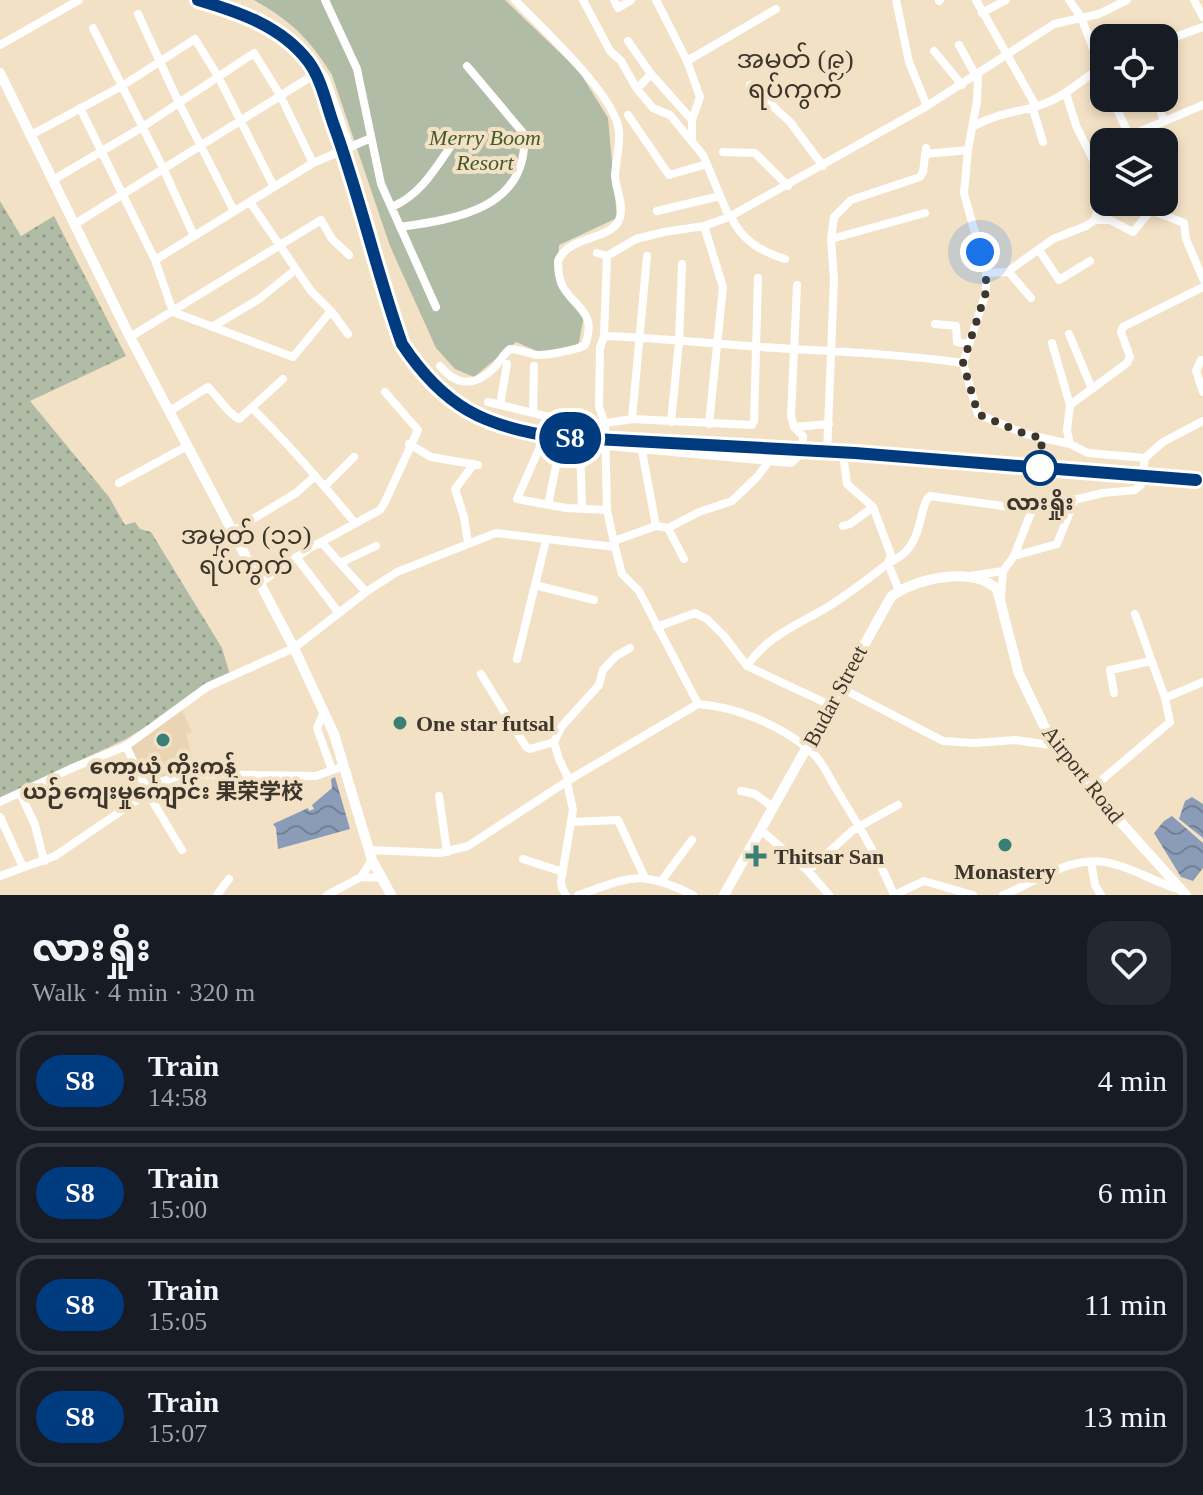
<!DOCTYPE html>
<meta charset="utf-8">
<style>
body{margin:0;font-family:"Times New Roman","Noto Sans SC","Noto Sans Myanmar",serif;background:#242831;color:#f1f3f6;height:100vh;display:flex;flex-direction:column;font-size:30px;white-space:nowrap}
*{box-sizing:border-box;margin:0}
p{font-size:26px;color:#9ea1a6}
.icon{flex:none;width:44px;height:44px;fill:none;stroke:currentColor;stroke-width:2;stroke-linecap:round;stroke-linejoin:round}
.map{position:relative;height:895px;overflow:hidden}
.details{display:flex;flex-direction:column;background:#171b24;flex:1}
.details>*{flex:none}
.badge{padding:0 16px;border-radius:26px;font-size:28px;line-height:52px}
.buttons{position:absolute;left:1090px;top:24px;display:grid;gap:16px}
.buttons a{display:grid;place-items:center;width:88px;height:88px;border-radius:16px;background:#171b24;box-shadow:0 4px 12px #0003;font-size:40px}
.you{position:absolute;width:40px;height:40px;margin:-20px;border:6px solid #fff;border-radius:50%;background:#1a73e8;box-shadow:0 0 0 12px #1a73e833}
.map>.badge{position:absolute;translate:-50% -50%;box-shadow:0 0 0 4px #fff}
.round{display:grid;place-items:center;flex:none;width:84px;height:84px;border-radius:24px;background:#242831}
.head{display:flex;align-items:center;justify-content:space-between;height:136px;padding:0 32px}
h1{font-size:38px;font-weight:800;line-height:60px}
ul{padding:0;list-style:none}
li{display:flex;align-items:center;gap:24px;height:100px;margin:0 16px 12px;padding:0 16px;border:4px solid #363941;border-radius:24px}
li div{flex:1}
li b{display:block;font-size:30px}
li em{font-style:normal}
li .badge{min-width:88px;font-weight:700;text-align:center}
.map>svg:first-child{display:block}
</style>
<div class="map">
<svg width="1203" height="895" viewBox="0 0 1203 895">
<defs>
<pattern id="grass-dots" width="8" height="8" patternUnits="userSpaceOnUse" patternTransform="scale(2)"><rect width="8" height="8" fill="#b1bca6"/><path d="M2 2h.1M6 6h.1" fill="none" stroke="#919a87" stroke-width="1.8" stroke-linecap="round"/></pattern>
<pattern id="water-waves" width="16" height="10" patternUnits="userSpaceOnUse" patternTransform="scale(2)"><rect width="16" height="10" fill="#8a9cb7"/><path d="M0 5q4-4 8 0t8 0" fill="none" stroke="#728095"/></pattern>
</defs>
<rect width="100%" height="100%" fill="#f3e1c5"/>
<path fill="#ead4b3" d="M182 710 192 732 186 734 196 771 146 779 130 746Z"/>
<path fill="url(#grass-dots)" d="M0 201 21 236 54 216 126 356 30 401 109 497 125 525 135 522 140 529 151 532 222 648 230 675 126 739 0 798Z"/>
<path fill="#b1bca6" d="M254 0H505L579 71 608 118 617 218 559 245 558 273 584 316 578 347 539 352 516 342 474 377 455 369 436 348 390 246 332 75C309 38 291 21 254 0Z"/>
<path fill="url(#water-waves)" d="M335 777 350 829 278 849 276 828 273 824 308 808 309 811 314 809 312 805 332 788 331 779Z
M1192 797 1203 804V838L1179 819 1185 801Z
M1172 816 1203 843V868L1193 881 1181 877 1154 833 1164 821Z"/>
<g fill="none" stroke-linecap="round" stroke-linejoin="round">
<path stroke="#fff" stroke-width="8" d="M325 0 357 69 381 184 436 307
M583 0 610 51 621 61 637 89 651 74
M614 0 618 8 631 0
M656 0 687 61 700 97 692 120V139
M896 0 909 62 927 106
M976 0 1036 106
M1069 0 1081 17 1104 77
M1194 0 1203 17
M939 1 940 0
M982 13 1006 0
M138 14 179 103 234 211
M93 28 164 170 194 236
M628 41 651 74 692 120
M1164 41 1203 27
M0 45 79 0
M959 45 976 76
M934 51 962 85
M687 61 776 9
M978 75 977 101 968 150 964 193 986 273V292L963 363 978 414 1025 434 1070 444 1088 453 1145 458
M750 85 790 122 823 166
M637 89 653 108 670 115 703 155 729 217 927 106 1054 24 1099 14 1127 0
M1066 94 1077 128 1098 169 1102 188 1095 220
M1112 98 1132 142
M1156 98 1164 121
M1032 106 1043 142
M80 108 155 260 173 312 293 357 331 311
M628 115 669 175 707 164
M974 126C1002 111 1019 113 1046 103 1068 95 1084 77 1104 66
M31 135 122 86 195 39 219 78 274 187
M1129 136 1203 105
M723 152 755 153 788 186
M925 154 968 150
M53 180 141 128 254 53 280 95 313 163
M250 202 311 291 331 311 348 334
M392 207C422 194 436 167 455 140
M657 211 720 196
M731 217C743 241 760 251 785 259
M75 224 320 71 326 79 350 148
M704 226 723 287 709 424
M400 227C457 219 529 208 524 134L467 66
M831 239 925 213
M1039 250 1059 280 1090 261
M597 253 607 256 636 239 664 232 704 226 729 217
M155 260 313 163 371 138
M1008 271 1031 298
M986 273 1007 272 1053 239 1086 226 1095 220H1110L1133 232 1151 210 1184 223 1186 239 1203 279
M797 285 791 416 794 427 803 436V452
M935 324 956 326 957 342 968 344
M212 327 259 299 295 270
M1069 334 1092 389
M604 336 607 256
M130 337 321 220 332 239 349 255
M1052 343 1070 405
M1201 360 1196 371 1203 392
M440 366C456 386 475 387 494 368 500 362 503 354 510 349 520 349 528 354 538 355 548 355 577 350 585 345 597 312 577 310 563 287 559 280 558 269 558 261 569 234 614 241 620 217 624 204 615 188 615 175 616 161 620 146 619 132 617 96 541 28 515 0
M488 402 586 426 632 419 752 425 754 421 758 278
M500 405 507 364
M252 408C289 444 322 483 355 523
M170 411 208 387C218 397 227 413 239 419L283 379
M533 413 534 366
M632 419 647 256
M671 422 679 342 682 264
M794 427 829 424
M409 444 431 457 478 465
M1070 444 1067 430 1070 405 1127 363 1130 357 1121 332 1123 327 1203 287
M580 445 582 508
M642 451 656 526
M827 453 834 279 831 239 834 217 851 200 920 177 923 172 926 148
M119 483 187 446
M325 486 354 457
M548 505 561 442
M607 510 566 508 517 499 543 440 769 461
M843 526 850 524 873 507
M668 528 684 559
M233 531 296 493 314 477
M614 541 656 526 668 528 699 512 732 501 758 476 769 461 791 463 803 452 843 454 847 484 873 507 891 555 888 563 899 591
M321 542 366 592
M468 543 464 517 455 489 474 464
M1014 556 1057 544 1075 499
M296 557 339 613
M340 563 376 546
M970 576 1003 571 1014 556 1032 510 1103 493 1135 490 1141 485 1145 458 1163 442 1203 421
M260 583 310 548 380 510 384 504 418 430 385 392
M535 585 594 600
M1001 598 1003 571
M657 627 695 613 707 619 724 636 747 666 830 705
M517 659 546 540
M747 666C766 637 797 625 826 608 849 594 865 581 886 565 891 561 897 559 902 555 924 537 919 504 930 496L1032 510
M481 674 526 747 530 749 554 742
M841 688 943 741 975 743 1015 740 1057 746
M1114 693 1110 670 1151 661
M1165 698 1203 682
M698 704 639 591 622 574 615 547 607 510 605 424 599 407 600 348 604 336C667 338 730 346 793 349 850 352 907 355 963 363
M324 712 317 728 332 770
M126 746 153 802 182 850
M569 780 559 759 554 742 562 726 599 685 603 670 616 656 630 648
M146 786 187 774 316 776 344 766
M1091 789 1170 722 1165 698 1135 614
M741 791 755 794 774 808
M20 793 35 825 44 861
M439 796 447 852
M0 802 70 769 126 746 207 687 294 648 366 592 397 572 496 533 615 547
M0 817 23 867
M572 822 618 820 645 878
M761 830 808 871 829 895
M369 850 440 853 468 846 569 780 698 704C736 707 777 724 806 747 822 759 828 776 838 792 859 826 878 857 894 895
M523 859 563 872
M372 860 361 877 382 878
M1091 862 1095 885 1101 895
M808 871 853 830 898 805
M0 876 55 856 149 792
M662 880 692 840
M217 895 229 879
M327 895 361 877
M566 895 562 888 561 881 573 810 567 782
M578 895C632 877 639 869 693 895
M894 895 924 881 973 895
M1003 895C1041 880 1074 851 1117 865 1139 871 1158 884 1182 890"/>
<path stroke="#fff" stroke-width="10" d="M0 73 130 337 294 648 334 734 372 860 391 895
M724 895 891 597C915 578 972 566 997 589L1019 674 1048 734 1073 769 1186 895"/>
<path stroke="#847968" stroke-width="2" stroke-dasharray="10 10" stroke-linecap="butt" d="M198 0C239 12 281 26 308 61 321 78 326 103 333 123 360 196 377 271 402 344 444 408 484 426 557 437L828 451 1196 480"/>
</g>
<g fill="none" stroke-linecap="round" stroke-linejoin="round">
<g stroke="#fff" stroke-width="18">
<path id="line" d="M198 0C239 12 281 26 308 61 321 78 326 103 333 123 360 196 376 271 402 344 444 407 484 427 557 437L855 453 1196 480"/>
</g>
<use href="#line" stroke="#003b80" stroke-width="12"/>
<path stroke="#3d362c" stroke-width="8" stroke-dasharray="0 14.4" d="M980 252 986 273V292L963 363 978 414 1025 434 1042 438 1040 468"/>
</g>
<circle fill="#fff" stroke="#003b80" stroke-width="4" cx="1040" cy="468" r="16"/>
<g fill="#397f76" stroke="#f3e1c5" stroke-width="3">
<circle cx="400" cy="723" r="8"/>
<circle cx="163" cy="740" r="8"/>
<circle cx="1005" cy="845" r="8"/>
<path d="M752 844h8v8h8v8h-8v8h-8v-8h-8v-8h8z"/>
</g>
<g text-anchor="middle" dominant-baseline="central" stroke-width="8" stroke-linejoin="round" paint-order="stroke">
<g font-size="22" font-style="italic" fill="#45592a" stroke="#f3e1c5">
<text x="485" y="137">Merry Boom<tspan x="485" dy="25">Resort</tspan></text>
</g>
<g font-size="22" font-weight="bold" fill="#3d362c" stroke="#f3e1c5">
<text x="1040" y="502">လားရှိုး</text>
</g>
<g font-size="22" fill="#3d362c" stroke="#f3e1c5">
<text transform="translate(835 696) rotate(-62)">Budar Street</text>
<text transform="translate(1083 774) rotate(52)">Airport Road</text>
</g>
<g font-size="22" font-weight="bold" fill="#3d362c" stroke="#f3e1c5" text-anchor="start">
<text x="416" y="723">One star futsal</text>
<text x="163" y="766" text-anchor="middle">ကော့ယုံ ကိုးကန့်<tspan x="163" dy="25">ယဉ်ကျေးမှုကျောင်း 果荣学校</tspan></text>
<text x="774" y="856">Thitsar San</text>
<text x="1005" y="871" text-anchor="middle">Monastery</text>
</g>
<g font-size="26" fill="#3d362c" stroke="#f3e1c5">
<text x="795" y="59">အမှတ် (၉)<tspan x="795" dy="30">ရပ်ကွက်</tspan></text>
<text x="246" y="535">အမှတ် (၁၁)<tspan x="246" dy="30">ရပ်ကွက်</tspan></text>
</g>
</g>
</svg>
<div class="buttons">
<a><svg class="icon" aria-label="locate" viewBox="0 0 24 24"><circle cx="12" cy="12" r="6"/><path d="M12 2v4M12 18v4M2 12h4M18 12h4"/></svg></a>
<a><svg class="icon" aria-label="layers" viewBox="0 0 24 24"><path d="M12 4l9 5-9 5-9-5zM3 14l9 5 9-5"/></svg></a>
</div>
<div class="you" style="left:980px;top:252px"></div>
<b class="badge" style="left:570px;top:438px;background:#003b80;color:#fff">S8</b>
</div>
<section class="details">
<div class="head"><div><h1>လားရှိုး</h1><p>Walk · 4 min · 320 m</p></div><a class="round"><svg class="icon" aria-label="heart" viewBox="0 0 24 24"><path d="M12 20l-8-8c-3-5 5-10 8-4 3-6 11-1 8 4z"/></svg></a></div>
<ul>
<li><span class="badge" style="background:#003b80;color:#fff">S8</span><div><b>Train</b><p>14:58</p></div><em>4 min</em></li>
<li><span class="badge" style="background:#003b80;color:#fff">S8</span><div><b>Train</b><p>15:00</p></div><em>6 min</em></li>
<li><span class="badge" style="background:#003b80;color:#fff">S8</span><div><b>Train</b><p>15:05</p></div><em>11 min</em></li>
<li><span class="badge" style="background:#003b80;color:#fff">S8</span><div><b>Train</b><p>15:07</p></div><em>13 min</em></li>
</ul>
</section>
